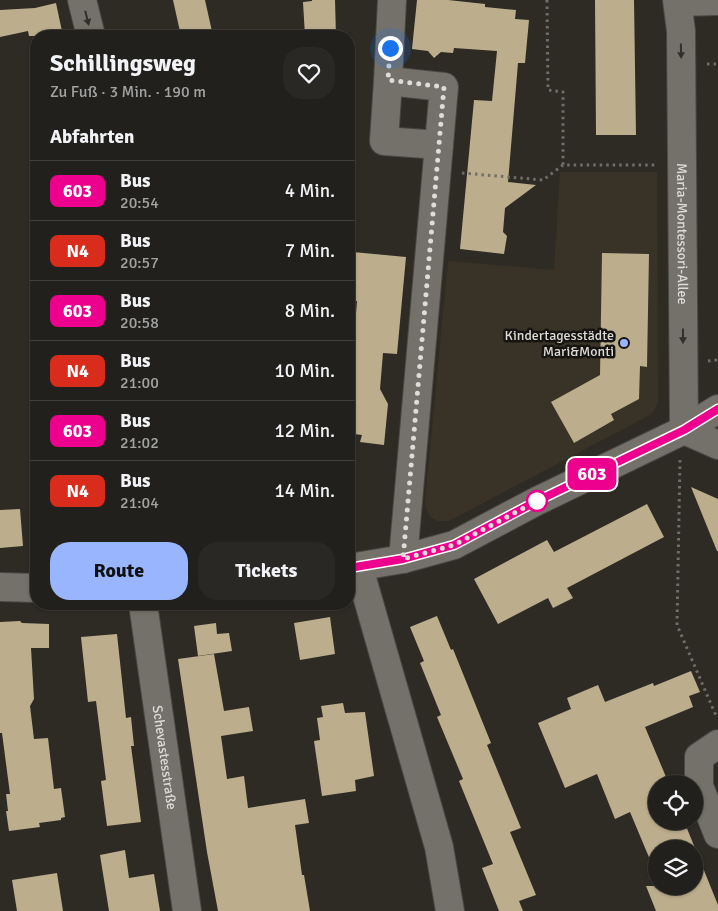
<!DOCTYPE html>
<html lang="de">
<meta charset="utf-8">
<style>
body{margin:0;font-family:Signika,sans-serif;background:#2a2825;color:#f1f3f6;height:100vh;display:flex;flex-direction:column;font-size:19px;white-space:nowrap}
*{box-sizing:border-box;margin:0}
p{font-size:16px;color:#a2a3a3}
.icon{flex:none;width:28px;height:28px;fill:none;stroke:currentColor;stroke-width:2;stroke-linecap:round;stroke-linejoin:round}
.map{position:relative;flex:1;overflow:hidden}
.details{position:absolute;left:30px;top:30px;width:325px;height:580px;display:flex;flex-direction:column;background:#22201c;border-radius:20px;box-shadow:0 1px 4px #0004,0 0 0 1px #3f3e3b}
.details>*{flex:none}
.badge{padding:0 10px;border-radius:8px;font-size:18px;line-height:32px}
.fabs{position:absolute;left:648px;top:775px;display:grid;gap:10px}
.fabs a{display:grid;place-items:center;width:55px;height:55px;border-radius:50%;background:#22201c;box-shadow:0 1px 4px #0004,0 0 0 1px #3f3e3b;font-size:25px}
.you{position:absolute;width:25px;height:25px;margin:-12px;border:4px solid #fff;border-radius:50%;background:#1a73e8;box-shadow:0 0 0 8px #1a73e833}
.map>.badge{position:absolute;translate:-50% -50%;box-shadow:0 0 0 2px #fff}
h2{padding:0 20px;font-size:19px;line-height:45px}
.round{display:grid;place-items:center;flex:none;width:52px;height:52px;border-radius:20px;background:#2a2825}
.overview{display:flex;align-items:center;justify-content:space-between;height:85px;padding:0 20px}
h1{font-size:24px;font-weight:800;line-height:38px}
.button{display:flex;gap:10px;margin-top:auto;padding:10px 20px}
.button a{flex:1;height:58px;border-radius:20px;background:#99b5fd;color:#111;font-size:20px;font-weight:800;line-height:58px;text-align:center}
.button a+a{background:#2a2825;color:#f1f3f6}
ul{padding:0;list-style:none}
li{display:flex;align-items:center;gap:15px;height:60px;padding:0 20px;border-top:1px solid #3f3e3b}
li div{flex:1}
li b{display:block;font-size:19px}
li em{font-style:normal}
li .badge{min-width:55px;font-weight:700;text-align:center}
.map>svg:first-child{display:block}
</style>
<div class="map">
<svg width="718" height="911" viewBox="0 0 718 911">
<rect width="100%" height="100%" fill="#2e2b25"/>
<path fill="#383326" d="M560 172H657L658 403 654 411 648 416 449 521H438L432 518 427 512 425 502 448 261 554 270Z"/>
<path fill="#bcae8d" d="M173 0H205L213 36H181Z
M312 0H335L336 36H305L303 2 312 1Z
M417 0H448L485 4V7L516 10 515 19 529 20 525 63H518L508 182 536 185 505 208 503 232 507 236 504 254 460 249 474 100 492 101 497 51 454 48 453 53 441 52 434 58 428 51 412 49Z
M595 0H634L636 135H596Z
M56 3 63 36H29L28 31 0 37V10L35 8Z
M353 252 406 257 397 354 383 353 380 389 388 404 384 445 360 442 362 435 354 434 356 417 349 414V385L353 376 356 350H353L357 301H349Z
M602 253 649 254 647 367 640 366 639 399 611 414 614 420 574 443 551 402 600 375Z
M691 487 718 499V551H717Z
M647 504 664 537 567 588 573 598 553 608 548 598 498 624 474 579 547 540 554 552Z
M20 509 23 546 0 548V510Z
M437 616 451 650 453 649 491 743 487 745 521 828 510 832 536 895 519 901 523 911H499L482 868 493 864 459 781 463 779 437 717 441 715 420 663 424 661 410 627Z
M330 617 335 654 300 660 294 623Z
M20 621 22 623 49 624V648H31L34 699 30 706 34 739 48 738 54 789 61 788 65 817 61 818V820L39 823 40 827 9 831 6 811H8L6 794H10L2 733H0V622Z
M216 623 217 634 229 633 232 651 198 656 194 626Z
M117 634 126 718 131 717 134 746H131L141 822 107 826 101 781 106 780 96 701 88 702 81 637Z
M214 654 224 711 249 707 253 731 221 736 227 779 244 776 248 808 305 799 309 823 295 825 302 875H304L310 911H218L207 852 178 659Z
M691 671 700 692 689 696 693 707 645 727 669 784H656V821H684L718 905V911H656L646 886H694V849H656V874L630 812 615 819 597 774 565 788 538 723 571 709 567 698 598 685 605 702 653 683 654 686Z
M343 703 345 713 365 712 374 776 355 780 356 791 322 796 314 741 320 740 317 718 323 717 321 706Z
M125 850 129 878 154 874 160 911H109L100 855Z
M57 873 63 911H17L12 880Z"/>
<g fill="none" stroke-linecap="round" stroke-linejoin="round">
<g stroke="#4a4843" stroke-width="30">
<g id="minor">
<path d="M82 0 91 36"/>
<path d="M392 0 388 81 444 87 403 559"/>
<path id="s1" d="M677 0 681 31 684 430"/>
<path d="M678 2 718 1"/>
<path d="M388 81 384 141 439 145"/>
<path d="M684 430 718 445"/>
<path d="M349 568 403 559 454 545 537 501 684 430 718 409"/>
<path d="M359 568 439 847 450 911"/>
<path d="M0 587 36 588"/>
<path id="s2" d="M143 604 187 911"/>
<path d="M718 744 699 757V786L718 834"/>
</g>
</g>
<path stroke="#706e68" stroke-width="3" stroke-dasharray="2.5 4" stroke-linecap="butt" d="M547 0 548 90 563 92V165
M707 64H718
M462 173 543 180 563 165H656
M708 361 718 360
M680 460 677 625 717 718"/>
<use href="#minor" stroke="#74716a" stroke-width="28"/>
</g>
<defs><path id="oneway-solid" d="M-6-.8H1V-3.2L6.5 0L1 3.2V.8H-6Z" transform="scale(1.25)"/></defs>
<g fill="#32302c">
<use href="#oneway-solid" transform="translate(87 18) rotate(76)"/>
<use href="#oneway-solid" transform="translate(681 51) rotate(89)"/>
<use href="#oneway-solid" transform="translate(683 336) rotate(90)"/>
</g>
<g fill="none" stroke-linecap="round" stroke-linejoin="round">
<g stroke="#fff" stroke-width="11">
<path id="line" d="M349 568 403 559 454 545 537 501 684 430 718 409"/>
</g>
<use href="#line" stroke="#ec008d" stroke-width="8"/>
<path stroke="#dedcd8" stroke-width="5" stroke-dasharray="0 9" d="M390 48 388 80 444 87 403 559 454 545 537 501"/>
</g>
<circle fill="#99b5fd" stroke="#151411" stroke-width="2" cx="624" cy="343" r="5"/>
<circle fill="#fff" stroke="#ec008d" stroke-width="2.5" cx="537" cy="501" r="10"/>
<g text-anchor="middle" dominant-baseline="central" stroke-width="5" stroke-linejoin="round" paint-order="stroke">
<g font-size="14" fill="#dedcd8" stroke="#151411">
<text stroke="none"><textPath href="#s1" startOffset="234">Maria-Montessori-Allee</textPath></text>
<text stroke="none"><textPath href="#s2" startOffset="155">Schevastesstraße</textPath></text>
</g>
<g font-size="14" fill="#dedcd8" stroke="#151411" text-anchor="end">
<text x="614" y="335">Kindertagesstädte<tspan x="614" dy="16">Mari&amp;Monti</tspan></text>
</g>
</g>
</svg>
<div class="fabs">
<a><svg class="icon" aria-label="locate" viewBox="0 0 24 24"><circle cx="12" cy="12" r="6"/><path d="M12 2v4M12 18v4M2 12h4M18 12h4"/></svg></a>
<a><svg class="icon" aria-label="layers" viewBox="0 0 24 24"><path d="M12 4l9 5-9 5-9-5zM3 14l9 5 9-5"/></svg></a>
</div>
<div class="you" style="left:390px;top:48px"></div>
<b class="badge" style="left:592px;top:474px;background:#ec008d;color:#fff">603</b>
<section class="details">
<div class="overview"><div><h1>Schillingsweg</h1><p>Zu Fuß · 3 Min. · 190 m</p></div><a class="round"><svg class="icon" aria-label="heart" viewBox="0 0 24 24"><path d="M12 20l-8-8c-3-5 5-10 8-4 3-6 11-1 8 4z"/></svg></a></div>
<h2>Abfahrten</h2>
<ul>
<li><span class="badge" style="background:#ec008d;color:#fff">603</span><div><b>Bus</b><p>20:54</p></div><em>4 Min.</em></li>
<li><span class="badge" style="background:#da2c1c;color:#fff">N4</span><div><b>Bus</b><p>20:57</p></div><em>7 Min.</em></li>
<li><span class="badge" style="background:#ec008d;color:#fff">603</span><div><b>Bus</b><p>20:58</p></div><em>8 Min.</em></li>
<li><span class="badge" style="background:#da2c1c;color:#fff">N4</span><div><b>Bus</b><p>21:00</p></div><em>10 Min.</em></li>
<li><span class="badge" style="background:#ec008d;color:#fff">603</span><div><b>Bus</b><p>21:02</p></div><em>12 Min.</em></li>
<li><span class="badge" style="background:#da2c1c;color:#fff">N4</span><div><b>Bus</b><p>21:04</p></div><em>14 Min.</em></li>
</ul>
<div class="button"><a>Route</a><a>Tickets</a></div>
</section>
</div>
